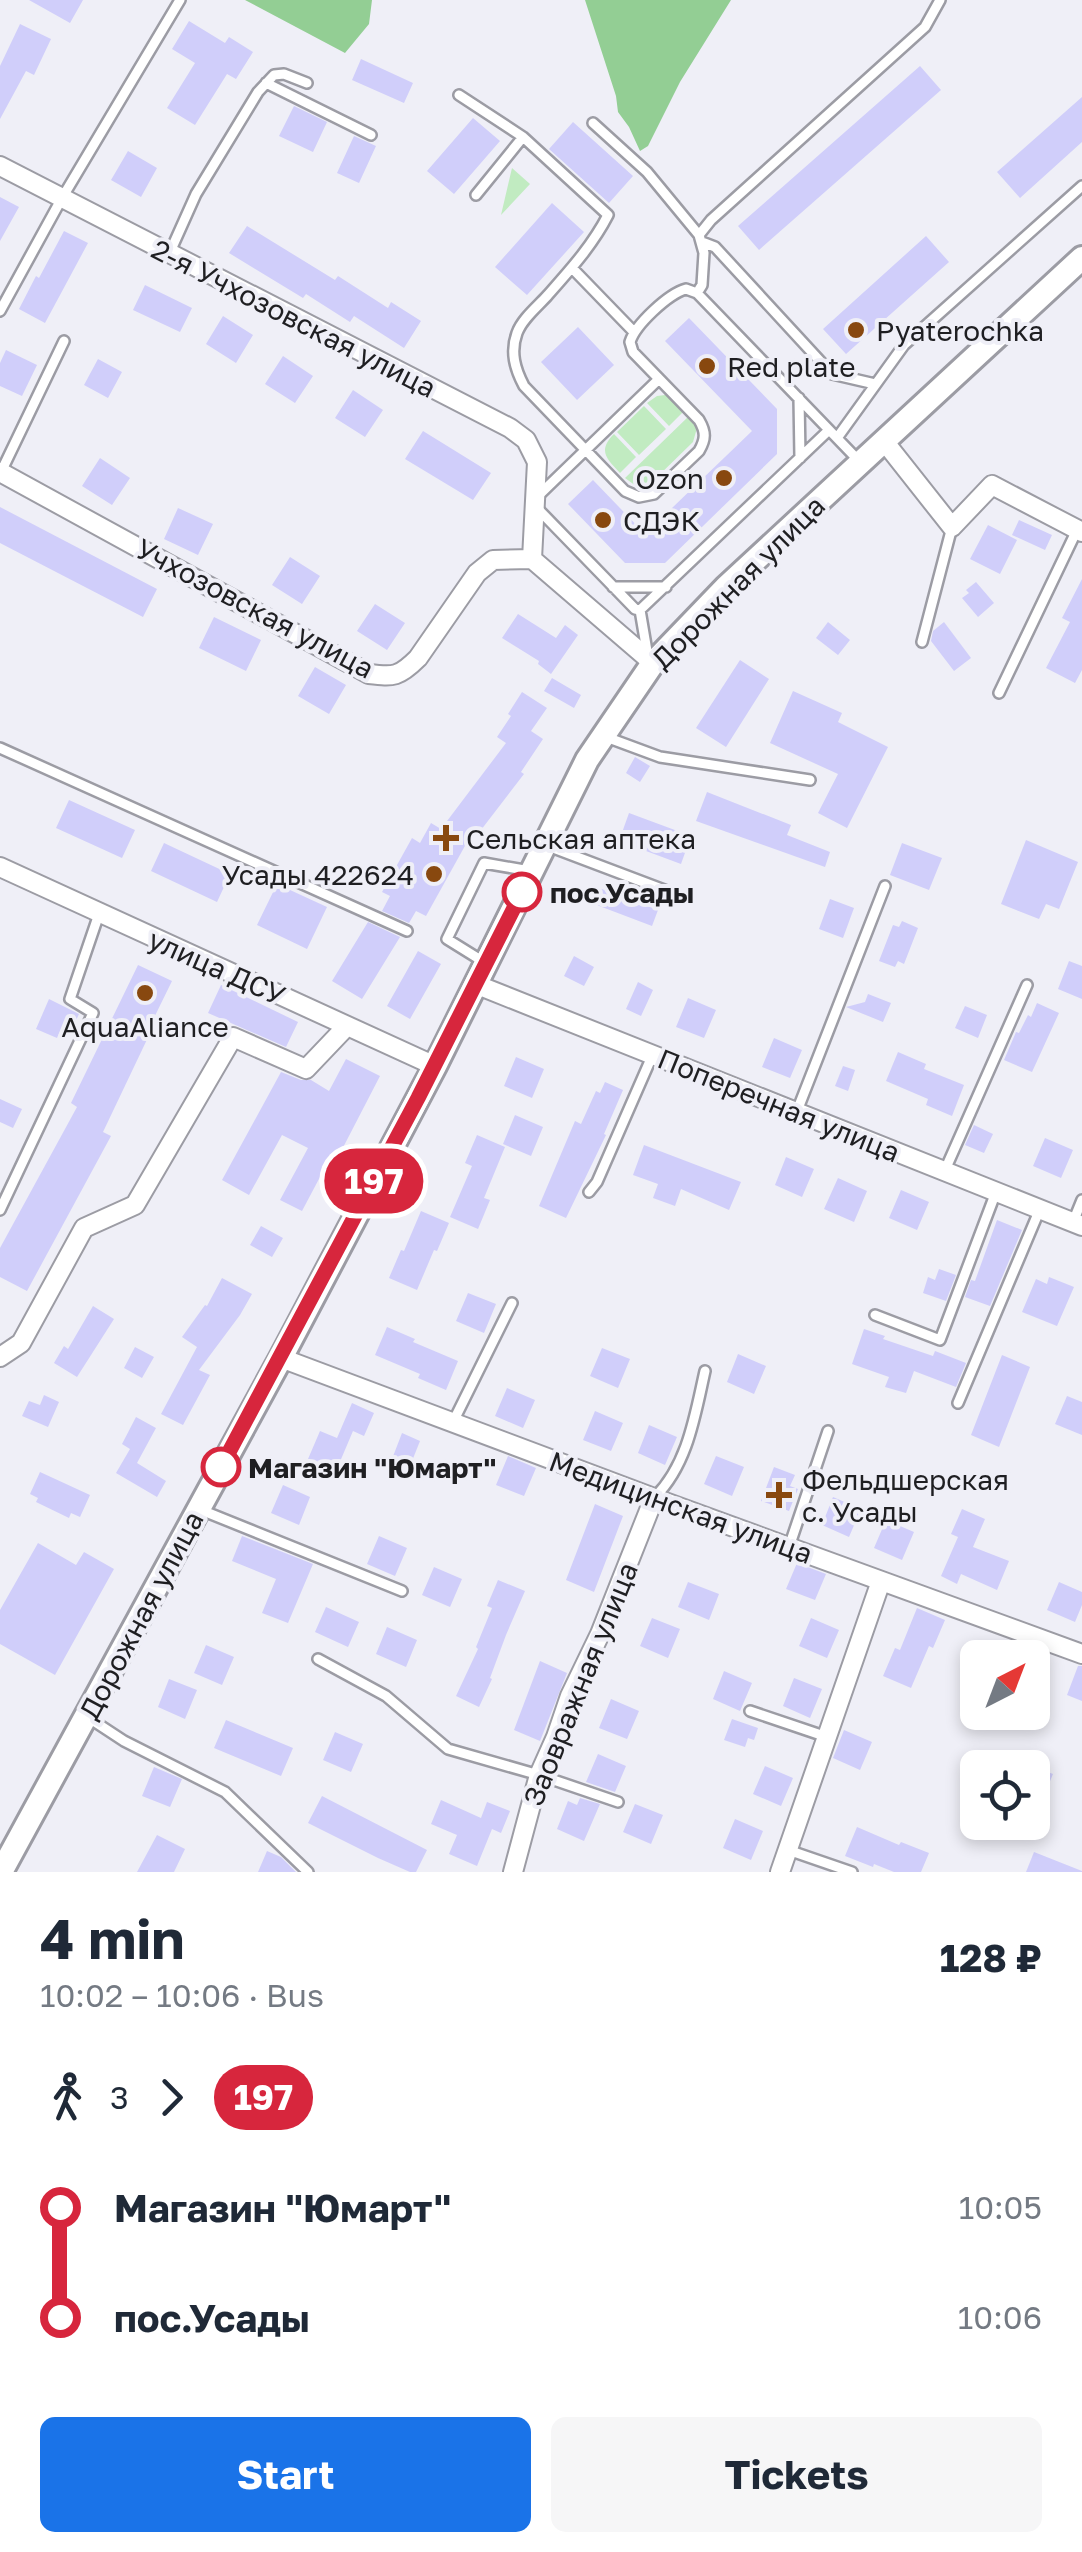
<!DOCTYPE html>
<meta charset="utf-8">
<style>
body{margin:0;font-family:"Golos Text",sans-serif;background:#f6f6f7;color:#1f2937;height:100vh;display:flex;flex-direction:column;font-size:38px;white-space:nowrap}
*{box-sizing:border-box;margin:0}
p{font-size:32px;color:#747a83}
.icon{flex:none;width:55px;height:55px;fill:none;stroke:currentColor;stroke-width:2;stroke-linecap:round;stroke-linejoin:round}
.map{position:relative;height:1872px;overflow:hidden}
.panel{display:flex;flex-direction:column;background:#fff;flex:1}
.panel>*{flex:none}
.badge{padding:0 20px;border-radius:32px;font-size:35px;line-height:65px}
.needle{width:65px;rotate:42deg}
.controls{position:absolute;left:960px;top:1640px;display:grid;gap:20px}
.controls a{display:grid;place-items:center;width:90px;height:90px;border-radius:15px;background:#fff;box-shadow:0 5px 15px #0003;font-size:50px}
.map>.badge{position:absolute;translate:-50% -50%;box-shadow:0 0 0 5px #fff}
.legs{display:flex;align-items:center;gap:15px;height:110px;padding:0 40px;font-size:32px}
.legs p{margin-inline-start:auto}
.overview{display:flex;align-items:center;justify-content:space-between;height:170px;padding:0 40px}
h1{font-size:55px;font-weight:700;line-height:75px}
.button{display:flex;gap:20px;margin-top:auto;padding:20px 40px}
.button a{flex:1;height:115px;border-radius:15px;background:#1a73e8;color:#fff;font-size:40px;font-weight:700;line-height:115px;text-align:center}
.button a+a{background:#f6f6f7;color:#1f2937}
ul{padding:0 40px;list-style:none}
li{display:flex;align-items:center;gap:35px;height:110px;font-size:38px}
li i{display:grid;place-items:center;width:15px;height:100%;margin:0 12px;background:currentColor}
li i::after{content:'';width:25px;height:25px;margin:-12px;border:8px solid;border-radius:50%;background:#fff}
li p{margin-inline-start:auto}
li:first-child i{background:linear-gradient(#0000 50%,currentColor 0)}
li:last-child i{background:linear-gradient(currentColor 50%,#0000 0)}
.map>svg:first-child{display:block}
</style>
<div class="map">
<svg width="1082" height="1872" viewBox="0 0 1082 1872">
<rect width="100%" height="100%" fill="#efeff7"/>
<path fill="#c1ebc1" d="M512 168 530 184 501 215Z
M665 395 670 397 684 411 669 426 647 403 657 396Z
M644 406 666 429 639 455 617 432Z
M689 416 697 428 693 442 650 484 636 486 625 478Z
M614 434 636 457 620 473C607 459 597 451 614 434Z"/>
<path fill="#93ce94" d="M245 0H372L369 24 345 53Z
M585 0H731L680 82 648 146 640 151 629 127 618 112 616 96Z"/>
<path fill="#d0cefa" d="M29 0H83L70 23Z
M189 21 225 43 229 37 253 52 236 79 227 74 195 125 167 108 195 63 172 49Z
M20 24 51 39 34 75 26 71 0 119V66Z
M361 59 413 83 404 103 352 80Z
M920 66 941 90 759 250 738 226Z
M1082 97V142L1020 198 997 172Z
M294 106 327 122 313 152 279 136Z
M473 118 500 141 454 194 427 171Z
M573 122 633 176 609 203 549 149Z
M354 136 376 146 359 183 337 173Z
M128 151 157 168 141 197 111 180Z
M0 197 19 207 0 241Z
M552 203 584 232 527 295 495 267Z
M247 226 335 280 338 276 388 308 391 302 421 321 404 348 354 316 350 322 306 294 303 298 229 253Z
M64 231 88 243 45 323 19 309 36 276 39 278Z
M926 236 949 262 846 354 823 329Z
M145 285 192 308 180 332 133 310Z
M223 316 253 335 236 363 206 344Z
M689 318 777 409V454L665 563H625L568 504 593 480 645 534 752 431 665 341Z
M578 327 614 365 577 400 541 362Z
M6 350 37 365 22 396 0 386V363Z
M283 356 313 376 295 403 265 384Z
M98 359 122 372 108 398 84 385Z
M353 390 383 410 365 437 335 418Z
M423 431 491 473 473 500 405 459Z
M100 458 130 478 112 505 82 486Z
M0 507 157 589 143 617 0 543Z
M178 508 213 524 198 555 164 539Z
M1019 520 1052 535 1045 550 1012 535Z
M988 525 1017 540 1000 574 970 559Z
M290 557 320 576 302 604 272 585Z
M1082 579V670L1075 683 1046 668 1070 622 1062 618Z
M976 582 994 603 978 617 962 598 969 593 966 590Z
M375 604 405 623 387 650 357 631Z
M518 614 556 638 565 625 578 635 551 674 538 664 539 661 502 638Z
M214 617 261 640 246 671 199 648Z
M828 622 850 640 838 655 816 638Z
M944 622 971 658 954 671 931 641 933 631Z
M740 660 769 679 726 747 696 728Z
M315 667 346 685 329 714 298 696Z
M552 678 581 695 574 708 544 691Z
M793 691 842 713 838 722 888 747 847 828 818 813 838 774 770 743Z
M522 692 547 708 531 731 543 739 521 772 524 774 481 830 476 826 426 916 416 911 409 923 382 911 390 896 382 892 412 838 420 843 431 823 441 829 506 743 497 737 511 716 508 714Z
M635 757 650 766 640 782 626 773Z
M707 792 791 825 787 835 830 852 825 867 696 821Z
M69 800 135 830 122 858 56 828Z
M629 813 691 836 681 864 619 841Z
M1026 840 1078 862 1059 909 1046 904 1039 919 1001 904Z
M164 843 230 874 217 902 151 871Z
M902 843 942 858 929 890 890 875Z
M277 884 327 907 307 949 257 925Z
M599 888 658 910 652 926 594 904Z
M830 899 854 908 843 938 819 929Z
M902 921 918 928 904 964 898 961 895 967 879 961 893 925 899 927Z
M368 922 400 937 362 999 332 981Z
M418 951 441 964 410 1019 387 1006Z
M574 956 594 967 584 986 564 976Z
M1069 961 1082 966V999L1058 989Z
M138 965 172 981 149 1028 152 1029 103 1132 111 1136 27 1291 0 1277V1248L77 1107 71 1103Z
M638 982 653 990 641 1016 626 1009Z
M221 985 298 1022 286 1047 208 1013Z
M868 994 891 1003 883 1022 846 1007 865 1002Z
M688 998 716 1010 704 1038 676 1027Z
M49 999 79 1014 73 1027 64 1023 57 1038 36 1029Z
M1037 1003 1059 1013 1032 1072 1004 1060 1016 1032 1019 1033 1028 1015 1031 1017Z
M965 1006 987 1015 978 1038 955 1028Z
M774 1038 802 1050 790 1078 762 1067Z
M898 1052 926 1064 924 1069 964 1085 952 1116 926 1105 928 1099 886 1081Z
M516 1057 544 1069 532 1098 504 1086Z
M346 1059 380 1076 335 1163 329 1160 302 1211 280 1200 308 1148 282 1135 249 1195 222 1180 281 1072 301 1080H311L329 1091Z
M843 1066 855 1070 848 1091 835 1086Z
M605 1082 623 1090 604 1134 606 1135 566 1218 539 1206 575 1121 581 1124 596 1091 600 1093Z
M0 1099 22 1109 13 1128 0 1122Z
M515 1115 543 1127 531 1156 503 1144Z
M974 1125 993 1134 984 1153 965 1145Z
M477 1135 505 1147 484 1198 490 1200 478 1229 450 1217 472 1166 465 1163Z
M1045 1138 1073 1150 1061 1178 1033 1166Z
M644 1145 741 1182 729 1210 681 1189 675 1206 653 1198 658 1184 633 1175Z
M786 1157 814 1169 802 1197 775 1185Z
M838 1178 867 1191 854 1222 824 1209Z
M901 1190 929 1202 917 1230 889 1218Z
M421 1211 449 1223 437 1251 434 1250 417 1290 389 1278 401 1250 404 1251Z
M997 1220 1022 1230 990 1306 965 1297 971 1280 975 1281Z
M261 1226 283 1238 272 1257 250 1245Z
M939 1269 956 1275 946 1301 923 1293 928 1277 935 1280Z
M1049 1277 1074 1287 1057 1326 1022 1312 1036 1279 1047 1284Z
M222 1278 252 1294 240 1315 199 1370 210 1375 183 1425 161 1414 197 1347 182 1337 205 1305 207 1306Z
M468 1293 496 1304 484 1333 456 1321Z
M93 1306 114 1319 77 1377 54 1363 64 1346 68 1349Z
M387 1327 415 1339 413 1342 458 1361 446 1390 418 1378 420 1374 375 1355Z
M864 1329 885 1336 883 1339 933 1356 935 1351 966 1363 956 1387 914 1371 906 1393 885 1387 889 1377 852 1364Z
M135 1347 154 1357 142 1378 124 1368Z
M602 1348 630 1359 618 1388 590 1376Z
M738 1354 766 1366 754 1394 727 1382Z
M1002 1355 1030 1367 999 1447 971 1435Z
M507 1388 535 1400 523 1428 495 1416Z
M44 1395 59 1402 48 1427 22 1416 29 1401 40 1405Z
M1067 1396 1082 1402V1435L1055 1424Z
M352 1403 374 1413 364 1436 353 1431 336 1471 308 1459 320 1431 337 1438Z
M595 1411 623 1423 611 1451 583 1440Z
M136 1417 156 1428 137 1463 166 1481 157 1497 116 1473 130 1449 122 1444Z
M649 1425 677 1437 665 1465 638 1453Z
M402 1433 420 1441 410 1466 392 1459Z
M508 1456 536 1468 524 1496 496 1485Z
M716 1456 744 1467 732 1496 704 1484Z
M774 1467 795 1475 790 1486 798 1489 789 1511 761 1501Z
M40 1472 90 1495 80 1517 71 1513 69 1518 36 1502 38 1498 30 1494Z
M283 1485 310 1497 299 1525 271 1513Z
M833 1497 861 1509 849 1537 822 1525Z
M595 1504 623 1516 594 1592 566 1580Z
M962 1509 985 1519 973 1547 1009 1561 997 1590 961 1574 957 1584 941 1576 958 1537 951 1534Z
M886 1520 914 1532 902 1560 874 1548Z
M242 1536 313 1564 288 1623 262 1613 276 1579 232 1561Z
M379 1536 407 1548 395 1576 367 1564Z
M38 1543 76 1565 84 1552 114 1569 55 1675 0 1644V1610Z
M797 1563 826 1574 815 1600 786 1589Z
M434 1567 462 1579 450 1607 422 1595Z
M498 1580 525 1591 506 1635 490 1678 492 1679 479 1707 456 1696 478 1649 476 1647 492 1608 487 1606Z
M688 1582 719 1594 709 1620 678 1607Z
M1059 1582 1082 1592V1605L1075 1622 1047 1610Z
M326 1607 359 1622 348 1647 315 1632Z
M917 1608 945 1620 933 1648 929 1646 911 1688 883 1676 895 1648 900 1650Z
M652 1618 680 1629 668 1658 640 1646Z
M811 1618 839 1630 827 1658 799 1646Z
M387 1627 417 1640 406 1667 376 1654Z
M206 1645 234 1657 222 1685 194 1673Z
M540 1661 567 1673 540 1741 514 1730Z
M1078 1666H1082V1701L1067 1695Z
M724 1671 752 1683 740 1711 713 1699Z
M794 1678 822 1689 810 1718 783 1706Z
M169 1679 197 1690 185 1719 158 1707Z
M611 1699 639 1711 627 1739 599 1728Z
M732 1719 758 1728 754 1740 748 1738 745 1747 724 1740Z
M226 1720 293 1748 281 1776 214 1748Z
M844 1730 872 1742 860 1770 833 1758Z
M335 1732 363 1744 351 1772 323 1760Z
M598 1754 626 1766 615 1792 586 1782Z
M765 1766 793 1778 781 1806 753 1794Z
M1032 1766 1053 1774 1033 1822H1032Z
M154 1767 182 1779 170 1807 142 1796Z
M322 1796 427 1850 416 1872H410L378 1858 308 1823Z
M580 1798 600 1804 584 1841 557 1829 568 1801 577 1805Z
M441 1800 481 1818 487 1802 510 1811 501 1833 492 1829 477 1866 449 1854 457 1835 431 1824Z
M635 1804 663 1815 651 1844 623 1832Z
M735 1819 763 1831 751 1860 723 1848Z
M857 1827 899 1845 901 1842 929 1853 921 1872H894L874 1864 873 1867 845 1856Z
M157 1835 185 1849 174 1872H137Z
M267 1851 281 1857 296 1872H258Z
M1034 1852 1082 1871V1872H1026Z"/>
<g fill="none" stroke-linecap="round" stroke-linejoin="round">
<g stroke="#9c9ca4" stroke-width="14">
<path id="service" d="M266 83 371 135
M459 95 523 137 608 215C592 246 570 270 547 296 537 307 522 319 517 333 510 352 515 369 524 386L625 491 639 497 654 494 699 451C706 439 706 432 699 420L633 352 630 342C635 325 668 294 686 289L697 293 861 463
M593 123 647 172 699 235 704 253 702 285 697 293
M476 195 523 137
M699 235 711 220 925 27 940 0
M702 242 715 247 832 374 875 384
M170 252 196 194 258 92 274 75 284 74 307 83
M572 268 634 332
M0 311 62 198 180 0
M799 398 800 458
M837 438 904 345 1082 186
M1 472 64 341
M539 495 659 379
M537 508 635 609 640 610 829 430
M613 587H666
M640 610 648 657
M922 642 952 527
M999 693 1077 530
M606 737 660 757 810 780
M0 748 407 931
M548 846 667 891
M484 962 447 939 484 863 530 871
M797 1111 885 886
M945 1170 1027 985
M589 1192 597 1182 653 1054
M0 1210 93 1013 70 999 99 914
M1073 1222 1082 1200
M875 1315 940 1340 996 1192
M958 1403 1040 1209
M453 1422 512 1303
M655 1497C688 1464 695 1415 705 1371
M201 1510 402 1591
M789 1547 828 1431
M318 1659 386 1696 448 1749 539 1775 618 1802
M750 1711 827 1737
M89 1718 124 1741 225 1792 308 1872
M788 1850 852 1872"/>
</g>
<g stroke="#9c9ca4" stroke-width="22">
<path id="minor" d="M0 166 510 428 526 440 537 462 532 559 653 663
M884 441 952 527 992 485 1082 532
M0 472 369 674C394 677 399 677 418 658L477 573 493 560 532 559
M0 867 435 1066
M475 984 1082 1226
M0 1357 21 1343 84 1228 135 1205 233 1037 306 1069 347 1026
M281 1358 654 1498 1082 1654
M513 1872 539 1775 556 1737 570 1696 600 1634 654 1498
M780 1872 881 1581"/>
</g>
<g stroke="#9c9ca4" stroke-width="28">
<path id="tertiary" d="M1 1872 281 1358 435 1066 587 760 653 663 726 587 1082 258"/>
</g>
<use href="#service" stroke="#fff" stroke-width="9"/>
<use href="#minor" stroke="#fff" stroke-width="18"/>
<use href="#tertiary" stroke="#fff" stroke-width="22"/>
</g>
<g fill="none" stroke-linecap="round" stroke-linejoin="round">
<g stroke="#fff" stroke-width="22">
<path id="line-1" d="M221 1467 418 1098 522 892"/>
</g>
<use href="#line-1" stroke="#d7263d" stroke-width="15"/>
</g>
<g fill="#88480f" stroke="#efeff7" stroke-width="4">
<circle cx="856" cy="330" r="10"/>
<circle cx="707" cy="366" r="10"/>
<circle cx="724" cy="478" r="10"/>
<circle cx="603" cy="520" r="10"/>
<path d="M441 823h10v10h10v10h-10v10h-10v-10h-10v-10h10z"/>
<circle cx="434" cy="874" r="10"/>
<circle cx="145" cy="993" r="10"/>
<path d="M774 1480h10v10h10v10h-10v10h-10v-10h-10v-10h10z"/>
</g>
<g fill="#fff" stroke="#d7263d" stroke-width="5">
<circle cx="522" cy="892" r="18"/>
<circle cx="221" cy="1467" r="18"/>
</g>
<g text-anchor="middle" dominant-baseline="central" stroke-width="8" stroke-linejoin="round" paint-order="stroke">
<g font-size="28" fill="#1f1f22" stroke="#efeff7">
<text transform="translate(294 318) rotate(27)">2-я Учхозовская улица</text>
<text transform="translate(738 582) rotate(-45)">Дорожная улица</text>
<text transform="translate(255 608) rotate(28)">Учхозовская улица</text>
<text transform="translate(217 967) rotate(24)">улица ДСУ</text>
<text transform="translate(779 1105) rotate(22)">Поперечная улица</text>
<text transform="translate(681 1507) rotate(20)">Медицинская улица</text>
<text transform="translate(141 1615) rotate(-62)">Дорожная улица</text>
<text transform="translate(580 1684) rotate(-68)">Заовражная улица</text>
</g>
<g font-size="28" fill="#1f1f22" stroke="#efeff7" text-anchor="start">
<text x="876" y="330">Pyaterochka</text>
<text x="727" y="366">Red plate</text>
<text x="704" y="478" text-anchor="end">Ozon</text>
<text x="623" y="520">СДЭК</text>
<text x="466" y="838">Сельская аптека</text>
<text x="414" y="874" text-anchor="end">Усады 422624</text>
<text x="145" y="1026" text-anchor="middle">AquaAliance</text>
<text x="802" y="1479">Фельдшерская<tspan x="802" dy="32">с. Усады</tspan></text>
</g>
<g font-size="28" font-weight="bold" fill="#1f1f22" stroke="#efeff7" text-anchor="start">
<text x="550" y="892">пос.Усады</text>
<text x="248" y="1467">Магазин "Юмарт"</text>
</g>
</g>
</svg>
<div class="controls">
<a><svg class="needle" viewBox="-14 -14 28 28"><path d="M0-13l5 13h-10z" fill="#e53935"/><path d="M0 13l5-13h-10z" fill="#747a83"/></svg></a>
<a><svg class="icon" aria-label="locate" viewBox="0 0 24 24"><circle cx="12" cy="12" r="6"/><path d="M12 2v4M12 18v4M2 12h4M18 12h4"/></svg></a>
</div>
<b class="badge" style="left:374px;top:1181px;background:#d7263d;color:#fff">197</b>
</div>
<section class="panel">
<div class="overview"><div><h1>4 min</h1><p>10:02 – 10:06 · Bus</p></div><b>128 ₽</b></div>
<div class="legs"><svg class="icon" aria-label="walk" viewBox="0 0 24 24"><circle cx="13" cy="4" r="2"/><path d="M13 8l-2 6 4 7M11 14l-3 7M7 12l3-4h3l4 4"/></svg>3<svg class="icon" aria-label="forward" viewBox="0 0 24 24"><path d="M9 5l7 7-7 7"/></svg><b class="badge" style="background:#d7263d;color:#fff">197</b></div>
<ul>
<li><i style="color:#d7263d"></i><b>Магазин &quot;Юмарт&quot;</b><p>10:05</p></li>
<li><i style="color:#d7263d"></i><b>пос.Усады</b><p>10:06</p></li>
</ul>
<div class="button"><a>Start</a><a>Tickets</a></div>
</section>
